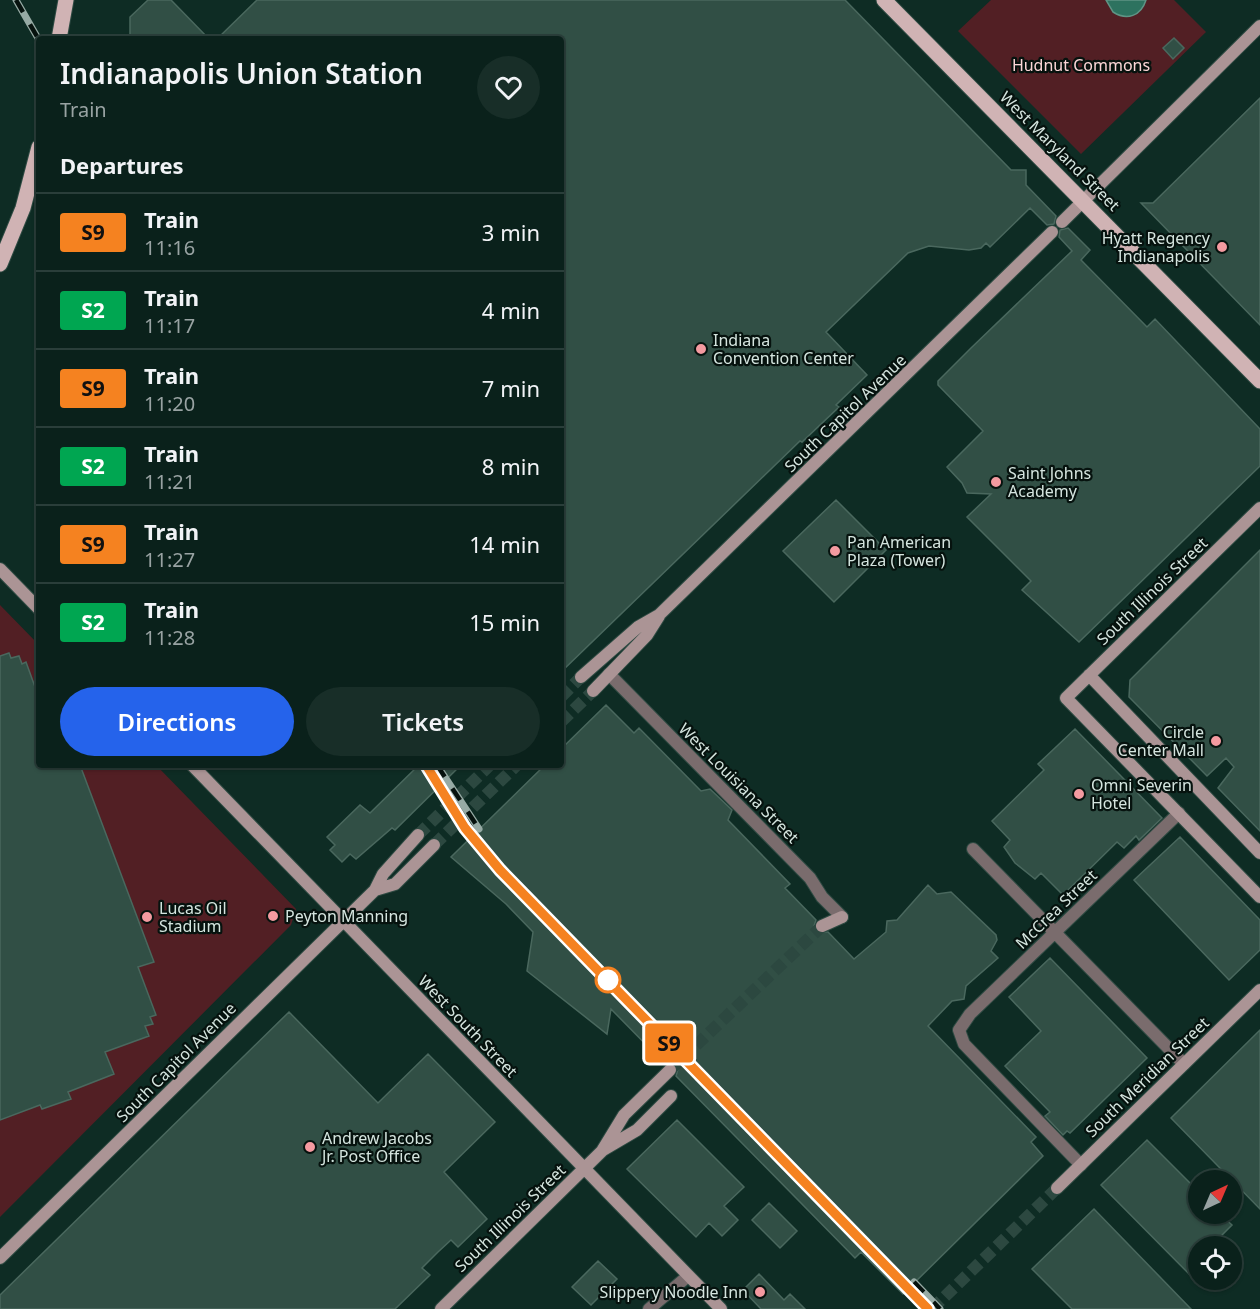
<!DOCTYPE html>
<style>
body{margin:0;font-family:"Noto Sans",sans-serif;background:#182e28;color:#f1f3f6;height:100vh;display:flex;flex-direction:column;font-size:22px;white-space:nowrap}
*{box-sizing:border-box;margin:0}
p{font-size:20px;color:#99a3a3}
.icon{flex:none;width:33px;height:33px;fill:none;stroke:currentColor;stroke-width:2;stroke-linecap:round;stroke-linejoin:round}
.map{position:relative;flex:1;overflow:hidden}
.drawer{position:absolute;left:36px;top:36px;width:528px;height:732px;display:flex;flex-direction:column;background:#0a211b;border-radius:6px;box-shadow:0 2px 4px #0004,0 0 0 2px #2a3e3a}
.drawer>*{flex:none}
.badge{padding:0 12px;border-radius:4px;font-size:21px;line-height:39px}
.needle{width:39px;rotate:44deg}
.tools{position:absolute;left:1188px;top:1170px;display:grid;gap:12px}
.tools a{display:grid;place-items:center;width:54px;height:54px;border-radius:50%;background:#0a211b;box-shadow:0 2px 4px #0004,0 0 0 2px #2a3e3a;font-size:30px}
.map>.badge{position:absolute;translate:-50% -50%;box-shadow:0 0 0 3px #fff}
h2{padding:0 24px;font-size:22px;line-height:54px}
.round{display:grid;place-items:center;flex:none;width:63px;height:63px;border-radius:32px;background:#182e28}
.overview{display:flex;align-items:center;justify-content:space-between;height:102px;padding:0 24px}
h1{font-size:28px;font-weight:600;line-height:45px}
.button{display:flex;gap:12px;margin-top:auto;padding:12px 24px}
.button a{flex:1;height:69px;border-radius:36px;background:#2563eb;color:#fff;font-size:24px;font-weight:600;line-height:69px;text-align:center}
.button a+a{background:#182e28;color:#f1f3f6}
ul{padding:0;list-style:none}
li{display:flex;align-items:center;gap:18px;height:78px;padding:0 24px;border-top:2px solid #2a3e3a}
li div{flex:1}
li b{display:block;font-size:22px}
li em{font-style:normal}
li .badge{min-width:66px;font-weight:700;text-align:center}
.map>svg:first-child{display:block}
</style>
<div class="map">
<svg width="1260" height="1309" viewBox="0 0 1260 1309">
<rect width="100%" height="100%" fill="#0e2c24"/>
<path fill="#521f24" d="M991 0H1174L1206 32 1081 154 958 31Z
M0 605 39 645V765H156L296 909 291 925 0 1217Z"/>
<path fill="#2d725f" stroke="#5f9485" stroke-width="1.5" d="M1106 0H1146C1141 16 1127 21 1113 12Z"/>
<path fill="#314f45" stroke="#4a685e" stroke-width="1.5" d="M148 0H171L209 39H130V17Z
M257 0H845L1011 170H1026V185L1056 216 1054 224 1047 225 1030 208 990 247 986 243 981 248 969 250 929 246 908 253 826 332 867 375 836 405 839 407 802 442 800 441 561 672V39H217Z
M1174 38 1184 48 1173 59 1163 48Z
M1260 98V325L1141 203H1153Z
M1068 228 1090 250 1081 260 1147 327 1155 319 1260 429V466L1079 642 1022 590 1031 581 967 517 991 494 967 493 962 483 947 467 983 431 938 385V381L971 348 1072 251 1059 237 1060 230Z
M836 500 886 550 834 602 783 551Z
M1260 550V831L1218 788 1234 767 1226 758 1207 776 1129 697 1130 680Z
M9 653 11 658 19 656 22 664 26 662 39 698V765H80L154 962 138 967 156 1015 150 1017 153 1024 145 1026 149 1036 105 1052 114 1074 68 1092 71 1099 42 1109 40 1105 0 1120V656Z
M606 705 634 733 639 728 701 791 710 789 732 810 728 820 790 884 785 888 816 920 814 926 817 932H828L854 959 886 932 887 921 897 920 928 885 937 894 951 892 996 935 997 940 991 951 998 958 966 986 964 999 952 1001 928 1026 1036 1137 1031 1142 1043 1156 903 1294 861 1252 855 1258 676 1076 678 1069 675 1064H665L611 1009 607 1034 527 971 533 932 506 904 451 857 545 765H561V749Z
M1075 729 1162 818 1139 840 1136 836 1124 848 1117 842 1063 895 1041 873 1035 879 1015 863 1004 847 1010 840 992 821 1044 770 1038 764Z
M419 765H461L395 830 392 828 356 859 350 854 342 862 330 850 335 845 327 837 360 805 370 813Z
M1180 837 1260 920V950L1229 980 1134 880Z
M1050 958 1147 1058 1070 1133 1067 1131 1063 1135 1045 1116 1050 1112 1005 1066 1041 1031 1009 997Z
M289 1012 378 1103 428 1054 495 1122 444 1172 487 1219 458 1247 451 1240 438 1252 422 1268 430 1275 395 1309H0V1295Z
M1260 1030V1209L1171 1118Z
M677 1120 744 1187 724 1206 738 1220 722 1236 709 1223 696 1237 627 1169Z
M1147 1140 1198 1191V1214H1220L1232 1225 1211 1246H1198V1283L1101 1185Z
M769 1203 797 1231 780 1248 752 1220Z
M1094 1209 1191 1309H1072L1032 1269Z
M598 1261 617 1279 591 1305 572 1287Z
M759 1274 784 1300 790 1294 805 1309H761L743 1290Z"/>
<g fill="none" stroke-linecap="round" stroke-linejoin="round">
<path stroke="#2c4840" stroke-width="12" stroke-dasharray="12 6" stroke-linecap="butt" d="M561 697 581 677
M561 722 593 691
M418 835 490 765
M434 845 517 765
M670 1070 822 926
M932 1309 1057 1188"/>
<g stroke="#2e4a42" stroke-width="14">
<path id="street" d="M609 674 810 878 822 897 842 917
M973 849 1184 1064
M1081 1165 964 1044 959 1030 970 1014 1179 813
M649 1309 688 1276"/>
</g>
<g stroke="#2e4a42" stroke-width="14">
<path id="secondary" d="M1062 222 1260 26
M1260 508 1066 698 1260 897
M0 569 39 609
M1089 675 1260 853
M581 677 638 627 659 615 1052 232
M593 691 647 635 659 616
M192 765 721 1309
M375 890 395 884 434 845
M822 926 842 917
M603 1150 637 1130 671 1096
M1057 1188 1260 990
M0 1258 375 890 383 874 418 835
M441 1309 602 1151 624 1115 670 1070"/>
</g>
<g stroke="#2e4a42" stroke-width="17">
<path id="primary" d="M884 0 1260 381
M59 39 66 0
M0 264 23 208 39 147"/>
</g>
<use href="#street" stroke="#7a6c6d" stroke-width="12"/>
<use href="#secondary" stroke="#ab9495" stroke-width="12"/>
<use href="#primary" stroke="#d0b3b4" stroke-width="15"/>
<g stroke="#96aaa4" stroke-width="7">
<path id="rail" d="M16 0 39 40
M426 765 472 836
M437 765 479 829
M914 1282 940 1309"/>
</g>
<use href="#rail" stroke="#06120e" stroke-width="4.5" stroke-dasharray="14" stroke-linecap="butt"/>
</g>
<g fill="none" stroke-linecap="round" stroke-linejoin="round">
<g stroke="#fff" stroke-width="14">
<path id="line" d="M426 765 465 828 500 870 928 1309"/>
</g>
<use href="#line" stroke="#f58220" stroke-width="9"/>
</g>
<g fill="#f49aa0" stroke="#06120e" stroke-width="2">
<circle cx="1222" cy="247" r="6"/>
<circle cx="701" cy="349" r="6"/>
<circle cx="996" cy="482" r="6"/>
<circle cx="835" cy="551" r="6"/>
<circle cx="1216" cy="741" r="6"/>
<circle cx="1079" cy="794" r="6"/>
<circle cx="273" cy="916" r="6"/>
<circle cx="147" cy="917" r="6"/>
<circle cx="310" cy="1147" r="6"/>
<circle cx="760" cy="1292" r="6"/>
</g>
<circle fill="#fff" stroke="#f58220" stroke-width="3" cx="608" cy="980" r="12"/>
<g text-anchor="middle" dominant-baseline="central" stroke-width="4.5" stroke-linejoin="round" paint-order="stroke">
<g font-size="16" fill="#fcd6d7" stroke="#06120e">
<text x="1081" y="65">Hudnut Commons</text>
</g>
<g font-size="16" fill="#d5e5df" stroke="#06120e">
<text transform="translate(1060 151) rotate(45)">West Maryland Street</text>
<text transform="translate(845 413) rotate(-44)">South Capitol Avenue</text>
<text transform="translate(1152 591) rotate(-44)">South Illinois Street</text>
<text transform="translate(739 783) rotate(45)">West Louisiana Street</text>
<text transform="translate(1056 909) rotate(-44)">McCrea Street</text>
<text transform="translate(468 1026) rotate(46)">West South Street</text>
<text transform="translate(176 1062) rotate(-45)">South Capitol Avenue</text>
<text transform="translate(1147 1077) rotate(-44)">South Meridian Street</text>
<text transform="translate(510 1218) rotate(-44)">South Illinois Street</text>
</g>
<g font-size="16" fill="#d5e5df" stroke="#06120e" text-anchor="start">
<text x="1210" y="238" text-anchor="end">Hyatt Regency<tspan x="1210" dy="18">Indianapolis</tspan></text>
<text x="713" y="340">Indiana<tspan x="713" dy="18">Convention Center</tspan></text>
<text x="1008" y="473">Saint Johns<tspan x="1008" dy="18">Academy</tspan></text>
<text x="847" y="542">Pan American<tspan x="847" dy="18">Plaza (Tower)</tspan></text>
<text x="1204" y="732" text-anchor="end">Circle<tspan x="1204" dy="18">Center Mall</tspan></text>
<text x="1091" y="785">Omni Severin<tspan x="1091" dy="18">Hotel</tspan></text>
<text x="159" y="908">Lucas Oil<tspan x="159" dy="18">Stadium</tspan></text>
<text x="285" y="916">Peyton Manning</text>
<text x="322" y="1138">Andrew Jacobs<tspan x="322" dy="18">Jr. Post Office</tspan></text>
<text x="748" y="1292" text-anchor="end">Slippery Noodle Inn</text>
</g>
</g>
</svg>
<div class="tools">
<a><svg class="needle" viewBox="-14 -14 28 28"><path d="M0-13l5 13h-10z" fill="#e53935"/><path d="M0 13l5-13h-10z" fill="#99a3a3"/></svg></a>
<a><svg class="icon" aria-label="locate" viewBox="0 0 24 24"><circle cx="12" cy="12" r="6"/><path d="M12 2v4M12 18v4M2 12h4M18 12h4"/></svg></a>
</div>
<b class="badge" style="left:669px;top:1043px;background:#f58220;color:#111">S9</b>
<section class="drawer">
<div class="overview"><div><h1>Indianapolis Union Station</h1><p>Train</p></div><a class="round"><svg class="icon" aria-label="heart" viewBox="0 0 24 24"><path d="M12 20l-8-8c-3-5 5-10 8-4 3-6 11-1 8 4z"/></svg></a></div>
<h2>Departures</h2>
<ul>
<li><span class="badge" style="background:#f58220;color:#111">S9</span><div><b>Train</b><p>11:16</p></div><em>3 min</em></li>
<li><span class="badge" style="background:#00a651;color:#fff">S2</span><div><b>Train</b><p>11:17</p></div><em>4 min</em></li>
<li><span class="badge" style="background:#f58220;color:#111">S9</span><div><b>Train</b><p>11:20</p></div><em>7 min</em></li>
<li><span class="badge" style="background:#00a651;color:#fff">S2</span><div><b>Train</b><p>11:21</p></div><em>8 min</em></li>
<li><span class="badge" style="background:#f58220;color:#111">S9</span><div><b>Train</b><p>11:27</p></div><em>14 min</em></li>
<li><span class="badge" style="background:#00a651;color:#fff">S2</span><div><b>Train</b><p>11:28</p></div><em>15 min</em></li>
</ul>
<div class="button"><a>Directions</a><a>Tickets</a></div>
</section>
</div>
